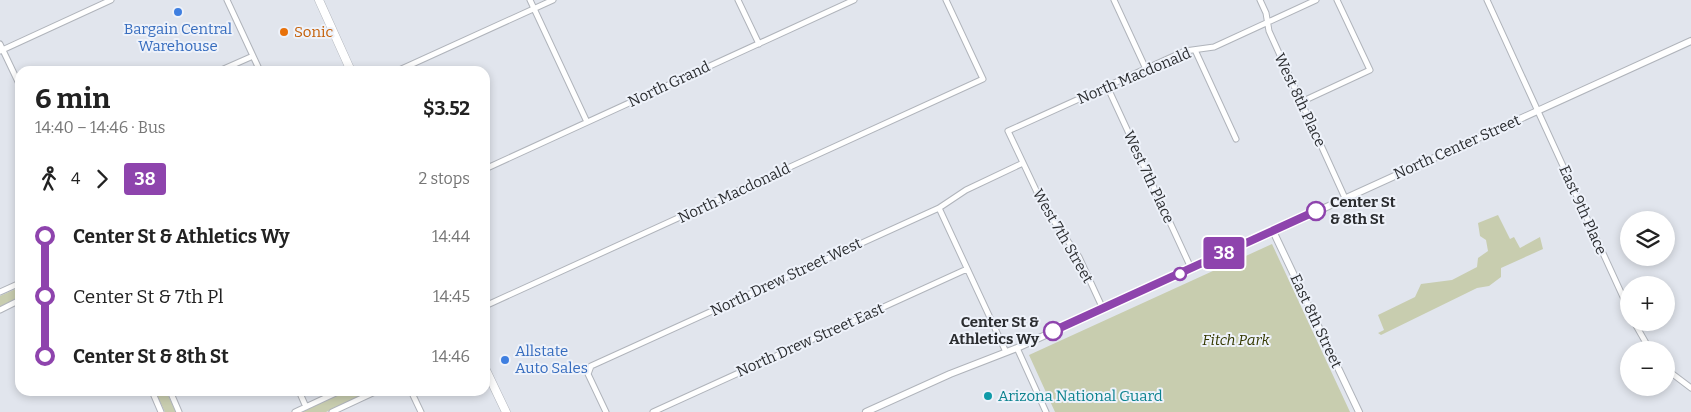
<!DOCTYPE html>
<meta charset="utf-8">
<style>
body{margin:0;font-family:Bitter,serif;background:#f2f2f2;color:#222;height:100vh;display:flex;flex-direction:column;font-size:19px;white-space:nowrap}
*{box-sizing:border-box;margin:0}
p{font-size:16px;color:#767676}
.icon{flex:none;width:28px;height:28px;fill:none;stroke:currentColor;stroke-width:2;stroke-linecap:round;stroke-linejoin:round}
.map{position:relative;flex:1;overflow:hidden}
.sheet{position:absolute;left:15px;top:66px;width:475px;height:330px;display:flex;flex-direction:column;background:#fff;border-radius:15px;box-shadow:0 2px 8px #0003}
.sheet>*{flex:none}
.badge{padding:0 10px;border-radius:4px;font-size:18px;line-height:32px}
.fabs{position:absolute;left:1620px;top:211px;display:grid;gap:10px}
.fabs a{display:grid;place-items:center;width:55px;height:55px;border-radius:50%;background:#fff;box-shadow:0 2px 8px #0003;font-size:25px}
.map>.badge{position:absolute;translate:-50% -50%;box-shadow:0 0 0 2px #fff}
.legs{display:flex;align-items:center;gap:8px;height:55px;padding:0 20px;font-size:16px}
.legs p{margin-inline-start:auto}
.headline{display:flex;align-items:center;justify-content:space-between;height:85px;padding:0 20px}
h1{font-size:28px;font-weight:700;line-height:38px}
ul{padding:0 20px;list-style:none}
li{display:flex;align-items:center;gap:18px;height:60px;font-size:19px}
li i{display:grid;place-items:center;width:8px;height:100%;margin:0 6px;background:currentColor}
li i::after{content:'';width:12px;height:12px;margin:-6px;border:4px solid;border-radius:50%;background:#fff}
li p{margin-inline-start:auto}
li:first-child i{background:linear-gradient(#0000 50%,currentColor 0)}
li:last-child i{background:linear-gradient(currentColor 50%,#0000 0)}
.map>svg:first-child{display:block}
</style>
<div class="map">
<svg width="1691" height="412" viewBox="0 0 1691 412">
<rect width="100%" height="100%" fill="#e1e5ed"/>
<path fill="#c8cdaf" d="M1498 215 1510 239 1514 237 1520 248 1540 237 1543 249 1501 268V277L1489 286 1477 288 1381 335 1378 333 1384 330 1378 315 1415 297 1421 284 1452 280 1477 267 1478 258 1488 251 1486 240 1480 236 1478 223Z
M1272 244 1350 412H1055L1029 355Z
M20 287V298L0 307V296Z
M155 391H166L176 412H165Z
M345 391H371L326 412H302Z"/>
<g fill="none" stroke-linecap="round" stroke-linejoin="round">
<g stroke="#b0b4bb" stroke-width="7">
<path id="minor" d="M227 0 260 71
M530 0 587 122
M738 0 759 44
M1114 0 1146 69
M1260 0 1266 13 1269 31 1345 198
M1487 0 1629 310
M0 44 20 86
M1195 50 1236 139
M0 51 111 0
M219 71 253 56
M397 71 553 0
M1107 86 1191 268
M1301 102 1370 70 1337 0
M485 169 854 0
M939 208 1006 352
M0 292 20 283
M485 306 983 79 946 0
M1103 309 1079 257 1044 207 1008 131 1185 51 1214 47 1316 0
M0 310 20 300
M1634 322 1650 350
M1017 348 1046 412
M1666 369 1691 388
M152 391 161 412
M170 391 179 412
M299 391 306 407
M411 391 421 412
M295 412 340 391
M332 412 377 391
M606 412 588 374 591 366 939 208 966 190 1023 163
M653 412 967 269"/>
</g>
<g stroke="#b0b4bb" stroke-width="8">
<path id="tertiary" d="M1273 231 1359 412
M866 412 950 374 1017 348 1691 41"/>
</g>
<g stroke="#b0b4bb" stroke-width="9">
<path id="secondary" d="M319 0 351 71
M485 368 506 412"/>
</g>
<use href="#minor" stroke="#fff" stroke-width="5"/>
<use href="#tertiary" stroke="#fff" stroke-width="6"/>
<use href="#secondary" stroke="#fff" stroke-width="8"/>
</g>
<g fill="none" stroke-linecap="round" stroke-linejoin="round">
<g stroke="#fff" stroke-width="11">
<path id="line-1" d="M1053 331 1316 211"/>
</g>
<use href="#line-1" stroke="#8e44ad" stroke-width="8"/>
</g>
<g fill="#3f7fe0" stroke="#eef2fa" stroke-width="2">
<circle cx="178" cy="12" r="5"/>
<circle cx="505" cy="360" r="5"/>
</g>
<circle fill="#e8710a" stroke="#eef2fa" stroke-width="2" cx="284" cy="32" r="5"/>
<g fill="#fff" stroke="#8e44ad" stroke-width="2.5">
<circle cx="1316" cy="211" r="9"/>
<circle cx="1180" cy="274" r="6"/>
<circle cx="1053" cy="331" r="9"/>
</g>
<circle fill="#0f9aa8" stroke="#eef2fa" stroke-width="2" cx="988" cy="396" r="5"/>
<g text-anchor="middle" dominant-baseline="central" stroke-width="4" stroke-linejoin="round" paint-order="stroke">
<g font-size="15" fill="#366cbe" stroke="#eef2fa">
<text x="178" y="29">Bargain Central<tspan x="178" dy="17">Warehouse</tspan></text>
<text x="515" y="351" text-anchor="start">Allstate<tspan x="515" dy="17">Auto Sales</tspan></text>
</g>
<g font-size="15" fill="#c56008" stroke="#eef2fa" text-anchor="start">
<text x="294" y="32">Sonic</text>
</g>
<g font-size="15" fill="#2b2d30" stroke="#eef2fa">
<text transform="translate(1134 76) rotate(-23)">North Macdonald</text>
<text transform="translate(669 84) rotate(-25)">North Grand</text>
<text transform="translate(1300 100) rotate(65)">West 8th Place</text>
<text transform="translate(1457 147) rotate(-24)">North Center Street</text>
<text transform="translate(1149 177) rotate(65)">West 7th Place</text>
<text transform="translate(734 193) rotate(-25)">North Macdonald</text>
<text transform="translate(1583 210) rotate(66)">East 9th Place</text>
<text transform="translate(1063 236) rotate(60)">West 7th Street</text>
<text transform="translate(786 277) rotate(-25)">North Drew Street West</text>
<text transform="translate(1316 321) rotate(65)">East 8th Street</text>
<text transform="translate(810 340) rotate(-24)">North Drew Street East</text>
</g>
<g font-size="15" font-weight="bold" fill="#2b2d30" stroke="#eef2fa" text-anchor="start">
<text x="1330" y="202">Center St<tspan x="1330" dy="17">&amp; 8th St</tspan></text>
<text x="1039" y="322" text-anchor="end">Center St &amp;<tspan x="1039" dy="17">Athletics Wy</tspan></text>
</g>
<g font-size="15" font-style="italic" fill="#353900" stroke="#eef2fa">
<text x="1236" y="340">Fitch Park</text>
</g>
<g font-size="15" fill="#0d838f" stroke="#eef2fa" text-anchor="start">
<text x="998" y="396">Arizona National Guard</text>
</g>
</g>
</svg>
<div class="fabs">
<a><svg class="icon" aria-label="layers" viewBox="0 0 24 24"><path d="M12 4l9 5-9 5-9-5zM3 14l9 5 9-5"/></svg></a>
<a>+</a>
<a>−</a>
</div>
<b class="badge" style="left:1224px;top:253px;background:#8e44ad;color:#fff">38</b>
<section class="sheet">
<div class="headline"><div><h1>6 min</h1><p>14:40 – 14:46 · Bus</p></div><b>$3.52</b></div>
<div class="legs"><svg class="icon" aria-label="walk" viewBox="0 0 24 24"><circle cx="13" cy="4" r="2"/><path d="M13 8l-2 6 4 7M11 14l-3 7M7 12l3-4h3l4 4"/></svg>4<svg class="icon" aria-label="forward" viewBox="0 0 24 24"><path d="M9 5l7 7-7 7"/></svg><b class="badge" style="background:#8e44ad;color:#fff">38</b><p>2 stops</p></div>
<ul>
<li><i style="color:#8e44ad"></i><b>Center St &amp; Athletics Wy</b><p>14:44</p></li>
<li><i style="color:#8e44ad"></i><span>Center St &amp; 7th Pl</span><p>14:45</p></li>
<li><i style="color:#8e44ad"></i><b>Center St &amp; 8th St</b><p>14:46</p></li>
</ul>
</section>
</div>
